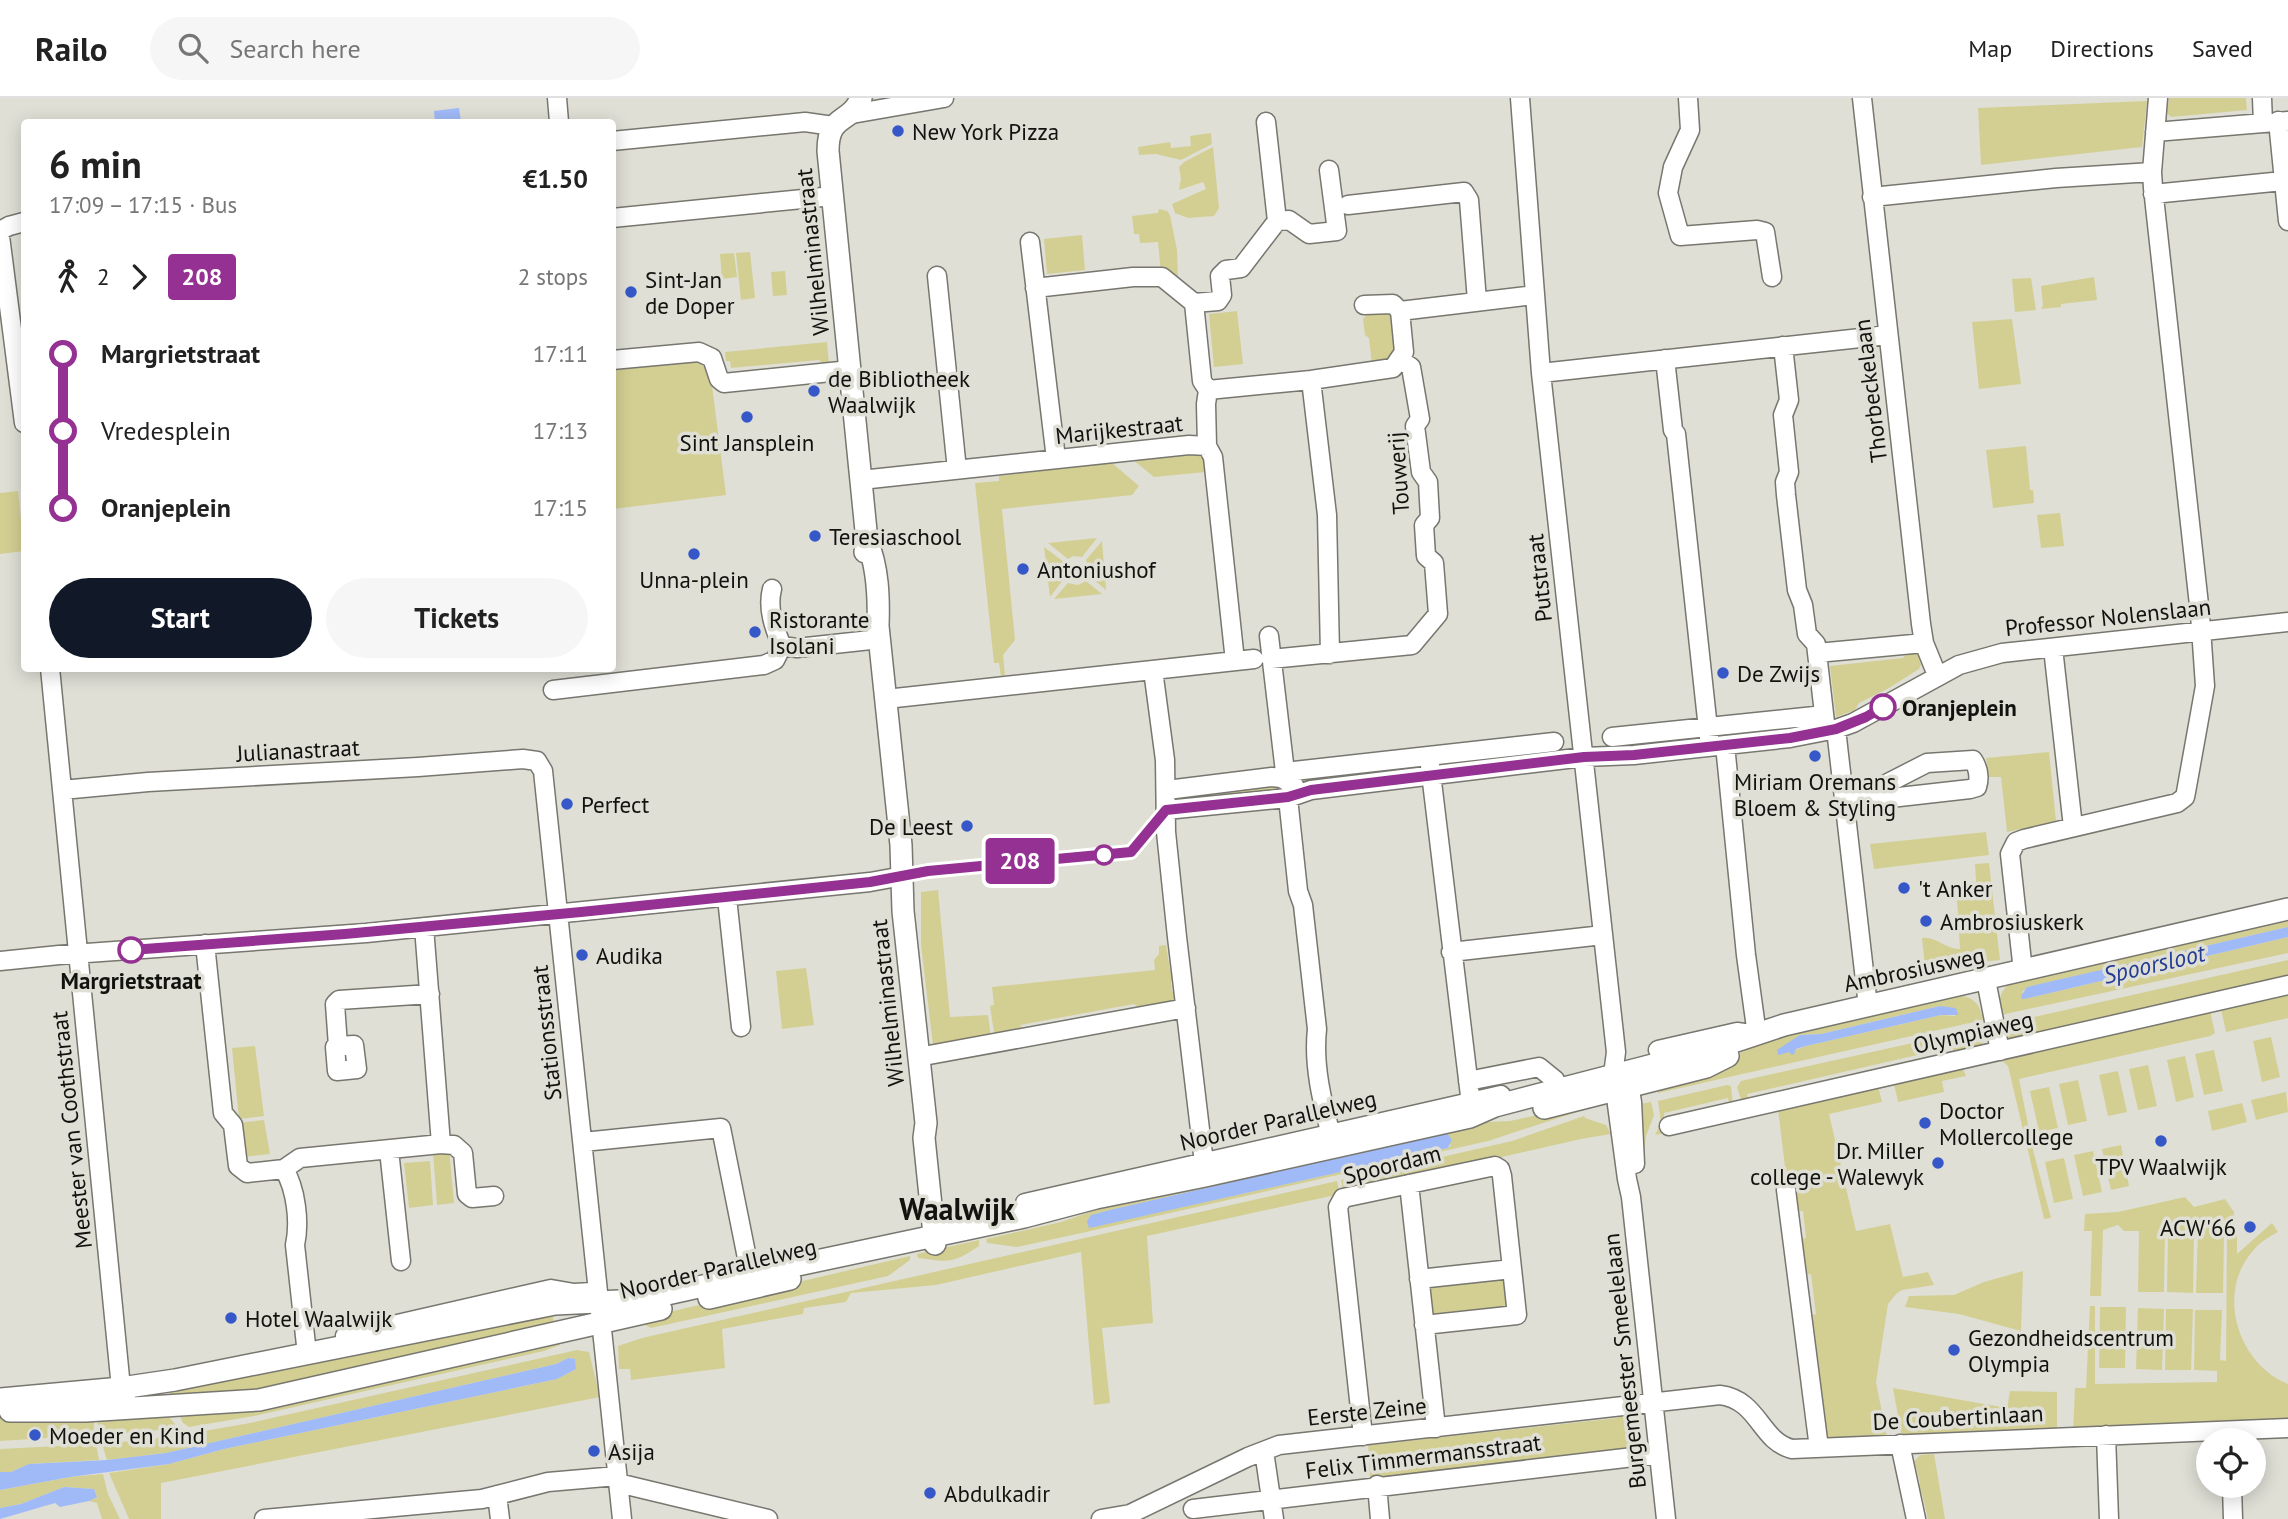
<!DOCTYPE html>
<meta charset="utf-8">
<style>
body{margin:0;font-family:"PT Sans",sans-serif;background:#f6f6f6;color:#222;height:100vh;display:flex;flex-direction:column;font-size:26px;white-space:nowrap}
*{box-sizing:border-box;margin:0}
p{font-size:23px;color:#767676}
.icon{flex:none;width:38px;height:38px;fill:none;stroke:currentColor;stroke-width:2;stroke-linecap:round;stroke-linejoin:round}
.map{position:relative;flex:1;overflow:hidden}
.sheet{position:absolute;left:21px;top:21px;width:595px;height:553px;display:flex;flex-direction:column;background:#fff;border-radius:7px;box-shadow:0 4px 18px #0003}
.sheet>*{flex:none}
.badge{padding:0 14px;border-radius:5px;font-size:24px;line-height:46px}
.fabs{position:absolute;left:2196px;top:1330px;display:grid;gap:14px}
.fabs a{display:grid;place-items:center;width:70px;height:70px;border-radius:50%;background:#fff;box-shadow:0 4px 18px #0003;font-size:35px}
.map>.badge{position:absolute;translate:-50% -50%;box-shadow:0 0 0 4px #fff}
.legs{display:flex;align-items:center;gap:10px;height:77px;padding:0 28px;font-size:23px}
.legs p{margin-inline-start:auto}
.head{display:flex;align-items:center;justify-content:space-between;height:119px;padding:0 28px}
h1{font-size:38px;font-weight:800;line-height:52px}
.cta{display:flex;gap:14px;margin-top:auto;padding:14px 28px}
.cta a{flex:1;height:80px;border-radius:42px;background:#111827;color:#fff;font-size:28px;font-weight:800;line-height:80px;text-align:center}
.cta a+a{background:#f6f6f6;color:#222}
ul{padding:0 28px;list-style:none}
li{display:flex;align-items:center;gap:24px;height:77px;font-size:26px}
li i{display:grid;place-items:center;width:10px;height:100%;margin:0 9px;background:currentColor}
li i::after{content:'';width:18px;height:18px;margin:-9px;border:5px solid;border-radius:50%;background:#fff}
li p{margin-inline-start:auto}
li:first-child i{background:linear-gradient(#0000 50%,currentColor 0)}
li:last-child i{background:linear-gradient(currentColor 50%,#0000 0)}
header{display:flex;align-items:center;gap:42px;box-sizing:border-box;height:98px;padding:0 35px;background:#fff;border-bottom:2px solid #e0e0e0}
header strong{font-size:33px}
nav{display:flex;gap:38px;margin-inline-start:auto;font-size:24px}
.search{width:490px;height:63px;background:#f6f6f6;display:flex;align-items:center;gap:18px;box-sizing:border-box;padding:0 24px;border-radius:38px;color:#767676;font-size:26px}
.map>svg:first-child{display:block}
</style>
<header>
<strong>Railo</strong>
<div class="search"><svg class="icon" aria-label="search" viewBox="0 0 24 24"><circle cx="10" cy="10" r="6"/><path d="M15 15l6 6"/></svg>Search here</div>
<nav><a>Map</a><a>Directions</a><a>Saved</a></nav>
</header>
<div class="map">
<svg width="2288" height="1421" viewBox="0 0 2288 1421">
<rect width="100%" height="100%" fill="#dfdfd6"/>
<path fill="#d3cf93" fill-rule="evenodd" d="M2169 0H2246L2247 12 2171 19 2167 15Z
M2147 3 2142 49 1981 67 1978 10Z
M1211 35 1212 46 1181 62 1156 56 1139 57 1138 49 1170 44 1171 50 1191 48 1190 38Z
M1213 49 1219 110 1214 118 1188 120 1175 115 1172 106 1206 91 1203 84 1179 92 1181 81 1179 69 1184 64Z
M1159 111 1167 113 1170 117 1177 152 1178 184 1161 175 1158 144 1140 145 1139 136H1134L1132 118 1158 115Z
M1082 137 1085 172 1047 176 1044 141Z
M750 154 755 200 741 202 736 155Z
M734 155 737 179 722 181 720 156Z
M785 173 787 197 773 198 771 174Z
M2094 179 2097 202 2061 206V209L2041 211 2043 207 2041 188Z
M2031 180 2036 212 2015 214 2012 181Z
M1392 211 1399 254 1389 267 1372 266 1369 240 1365 237 1363 221 1370 213Z
M1237 213 1243 266 1214 269 1209 216Z
M2012 221 2021 286 1979 291 1972 224Z
M827 244 829 266H824L819 262 731 270 730 263H726L725 254Z
M699 261 702 268H706L710 272 726 397 613 411 612 266Z
M2026 348 2030 392H2033L2034 405 1993 410 1986 352Z
M1204 355 1206 374 1154 379 1132 361Z
M1111 364 1139 388 1132 397 1002 411 1015 542 1003 557 1005 577 1001 578 999 565H994L975 385 999 383V378Z
M18 393 24 453 0 456V395Z
M2060 415 2064 448 2041 450 2037 417Z
M1097 440 1082 459 1073 458 1068 461 1048 445Z
M1102 443 1106 492 1088 477 1089 470 1086 462Z
M1044 449 1064 464 1062 471 1066 478 1050 499Z
M1086 483 1102 496 1054 501 1068 485 1078 487Z
M1911 550 1916 552 1921 567 1919 571 1889 590 1859 605 1855 612 1836 619 1830 568 1903 560Z
M2049 654 2056 723 2007 734 2001 679H1989L1986 660Z
M1423 663 1426 671 1300 686 1294 679Z
M1277 687 1279 694 1268 692 1187 702 1175 705 1173 701 1175 695Z
M1986 734 1989 757 1874 771 1870 746Z
M1989 765 2000 862 1925 870 1922 840C1936 838 1947 852 1960 851L1956 786 1976 784 1975 766Z
M938 792 950 919 988 917 991 940 933 947 921 847V794Z
M2288 822V829L2028 889 2022 894 2029 900 2288 839V855L2001 917C1998 902 1999 896 2010 884Z
M1166 847 1170 872 1174 876 1171 884 1172 893 1179 899 1172 908 1144 913 1134 906 1020 927 1026 934 995 941 990 908 994 907 992 889 1155 872 1154 862 1159 856V848Z
M2288 862V884L2012 945 2005 937 2003 926Z
M806 870 814 927 782 931 776 873Z
M1951 896C1971 899 1979 901 1983 922L1658 995 1656 987 1709 972 1767 941ZM1940 908 1956 918 1941 917 1806 948 1790 954 1800 937 1821 936Z
M2288 896V920L2226 934 2221 911Z
M2210 913 2215 935 2210 938 2019 981 2033 1052 2051 1120 2044 1121 2008 968 1999 960Z
M1985 929V942L1979 949 1954 955 1952 949 1747 996 1749 1005H1742L1737 989 1741 983Z
M2271 939 2280 979 2262 984 2253 943Z
M255 948 264 1018 239 1021 232 950Z
M2214 952 2223 993 2204 997 2195 956Z
M2185 958 2194 999 2176 1004 2167 962Z
M2148 967 2157 1008 2138 1012 2129 971Z
M1963 971 1966 978 1942 983 1944 994 1898 1004 1894 986Z
M2118 973 2127 1014 2108 1018 2099 977Z
M2078 982 2087 1023 2068 1027 2059 986Z
M1727 987 1731 988 1733 1007 1730 1008 1728 1000 1664 1015 1665 1035 1655 1037 1661 1025 1658 1003Z
M1878 988 1882 1004 1829 1016 1856 1133 1890 1126 1903 1179 1928 1174 1934 1187 1902 1192 1896 1196 1888 1206 1876 1284 1887 1340 1826 1342 1808 1218 1816 1216 1811 1176 1802 1177 1798 1141 1806 1140 1803 1113H1794L1788 1094 1778 1011Z
M2049 989 2058 1030 2039 1034 2030 993Z
M2286 994 2288 1014 2256 1022 2251 1002Z
M1651 1004 1654 1017 1646 1038 1643 1062 1640 1006Z
M2242 1005 2247 1024 2212 1033 2208 1013Z
M1588 1006 1589 1010 1488 1043 1077 1136 1017 1149 987 1145 986 1141 1061 1124 1113 1106 1467 1025 1510 1023ZM1438 1036 1451 1047 1448 1050 1241 1096 1091 1117Z
M1584 1018 1585 1020 1606 1027 1611 1036 1581 1041 1344 1095 1341 1082 1512 1043Z
M264 1022 270 1056 241 1059 237 1025Z
M2121 1047 2129 1088 2111 1092 2102 1051Z
M449 1050 454 1105 437 1107 433 1055Z
M2093 1053 2102 1094 2083 1098 2074 1057Z
M2064 1060 2073 1101 2054 1105 2045 1064Z
M430 1063 433 1107 409 1110 404 1065Z
M1337 1083 1340 1096 1147 1138 1153 1225 1102 1230 1110 1305 1094 1307 1081 1154 936 1187 851 1195 846 1204 804 1210 803 1216 722 1231 725 1270 631 1282 630 1271H619L618 1248 642 1240Z
M2185 1099 2194 1109 2225 1101 2234 1114V1137L2237 1138V1156L2272 1125 2278 1134C2268 1139 2259 1145 2252 1154 2216 1196 2238 1266 2288 1286V1326L2073 1335 2075 1290H2086L2090 1208H2095V1286L2217 1284V1273L2194 1272 2195 1212H2222L2220 1262 2226 1263 2227 1133 2207 1134H2224L2223 1195H2196L2198 1133H2194L2193 1195 2167 1194 2168 1133H2165L2164 1194H2138L2139 1133H2124L2118 1127 2103 1132 2101 1198H2090L2092 1133H2084L2085 1116 2118 1114Z
M979 1142V1148C952 1166 950 1164 918 1160L917 1156Z
M910 1158V1162L888 1178 651 1230 643 1226 642 1222 656 1217Z
M2023 1173 2021 1233 1959 1216 1905 1209 1909 1198 1954 1197 1984 1184Z
M1505 1179 1509 1211 1431 1220 1426 1189Z
M2100 1209H2126L2125 1270H2099Z
M2138 1210 2164 1211 2162 1272 2136 1271Z
M551 1211 554 1225 246 1297 172 1303 167 1286Z
M2166 1211H2193L2191 1272H2165Z
M557 1237 560 1247 544 1253 254 1318 189 1329 183 1325 178 1314Z
M577 1252 589 1254 600 1299 161 1385V1421H129L109 1375 169 1366 224 1351 557 1281 576 1271 574 1261 568 1260 556 1266 166 1355 107 1362 102 1346 176 1338 250 1325Z
M1893 1290 2007 1310 2010 1293 2057 1294V1335L1902 1340Z
M1631 1314 1637 1317 1641 1350 1370 1383 1368 1343 1375 1342 1380 1346 1617 1320 1621 1315Z
M0 1315 94 1324V1337L0 1343Z
M97 1320H170L175 1326 172 1331 99 1337Z
M96 1346 99 1362 29 1366 11 1374H0V1351Z
M1934 1356 1945 1421H1928L1922 1396 1917 1389 1920 1385 1916 1369 1912 1366 1920 1357Z
M103 1376 108 1396 120 1421H102L97 1405 89 1403 97 1399 94 1391 64 1389 21 1406 0 1410V1392L70 1379Z"/>
<path fill="#a0baf8" d="M459 10 461 24H435L434 13Z
M2288 829V839L2029 900 2022 901 2021 898 2027 889Z
M1940 908 1956 910 1958 917H1941L1806 948 1796 951 1794 956 1791 957 1790 954 1778 957 1777 952 1800 937 1821 936Z
M1447 1035 1452 1042 1448 1050 1094 1129 1089 1130 1087 1123 1091 1117 1114 1111Z
M568 1260 575 1261 576 1271 557 1281 224 1351 169 1366 70 1379 0 1392V1374H11L29 1366 107 1362 166 1355 556 1266Z
M64 1389 94 1391 97 1399 89 1403 60 1409 55 1405 0 1421V1410L21 1406Z"/>
<g fill="none" stroke-linecap="round" stroke-linejoin="round">
<g stroke="#77766f" stroke-width="21">
<path id="minor" d="M557 0 559 24
M1520 0 1541 275 1616 954 1613 977 1627 1081 1631 1099 1666 1421
M1688 0 1690 32 1673 69 1668 95 1680 138 1757 132 1765 134 1772 179
M1862 0 1921 526 1924 545 1937 577
M2262 0 2263 25
M852 16 944 0
M2278 23 2288 123
M2155 34 2288 23
M612 43 805 24 833 28
M2153 96 2283 83
M1872 99 2056 80 2152 74
M1348 107 1464 94 1469 102 1477 203
M612 120 833 98
M1277 123 1289 122 1309 136 1337 133 1329 72
M0 133 9 128 24 124
M0 138 24 325
M1030 144 1056 361
M937 178 957 372
M1035 190 1133 179H1162L1194 205 1202 283 1208 292 1206 306 1207 348
M1194 205 1218 203 1222 197 1220 178 1226 172 1241 170 1277 123 1266 24
M1364 207 1393 206 1400 213
M1783 248 1789 302 1783 317 1789 374 1785 384 1786 397 1797 492 1803 507 1807 536 1816 546 1826 633
M1665 261 1673 332 1676 336 1710 649
M612 262 699 254 712 260 719 281 724 285 850 272
M1541 275 1888 237
M1311 282 1327 417 1330 556
M1208 292 1311 282 1393 270 1404 254 1400 213 1534 197
M1207 348 1213 359 1235 563
M861 382 1189 347 1207 348
M772 491C767 510 774 530 782 548
M1269 538 1285 674 1281 680
M782 548 797 550 880 541
M2053 550 2073 729
M1817 555 1924 545
M1271 561 1412 547 1438 516 1434 465 1426 458 1424 427 1430 420 1428 384 1421 374 1415 328 1420 321 1411 269 1400 262
M50 570 121 1290 126 1301
M1153 572 1165 662 1166 734 1177 839 1204 1065
M553 592 764 567 775 562 782 548
M886 601 1254 561
M1836 631 1868 908
M1612 639 1824 617
M1429 659 1471 1006
M1285 674 1554 644
M62 692 148 684 418 669 523 661 537 663 543 673 622 1421
M1167 692 1272 679 1281 680 1294 687
M1288 700 1298 793 1303 807 1317 931C1313 967 1322 1003 1331 1037
M1846 705 1970 691 1977 689C1980 679 1979 671 1973 662L1927 665 1884 687 1881 691 1882 701
M1166 712 1288 700 1311 692 1584 659 1634 657 1790 640 1836 631 1853 625 1959 567 2002 555 2288 524
M727 800 741 929
M424 829 441 1046
M205 846 223 1015 233 1027 238 1068 247 1075 284 1071 300 1060 441 1046 454 1047 463 1055 467 1096 472 1100 494 1098
M1451 854 1603 837
M0 863 59 857 366 835 870 784 903 778
M2023 873 2010 756 2016 744 2024 741 2177 705 2185 699 2186 694 2205 588 2200 516 2153 90 2152 74 2158 0
M1986 882 2000 953
M338 948 354 947 357 971 337 973 335 949 338 948 335 906 339 902 430 896
M1658 952 1737 934 1757 937 1746 857 1725 647
M918 959 1186 910
M1627 975 1632 1004 1635 1066
M1468 983 1539 969 1555 982 1562 1002
M1669 1028 2288 887
M583 1044 721 1030 752 1185
M389 1052 401 1163
M284 1071C296 1091 300 1124 295 1147L306 1247
M1409 1086 1436 1330
M1786 1092 1819 1350
M1024 1119 1025 1105 1501 997
M1419 1181 1512 1171
M345 1238 551 1191 574 1195 592 1194
M2106 1337 2109 1421
M1363 1338 1338 1109 1343 1100 1495 1068 1500 1071 1502 1078 1517 1217 1424 1227
M1900 1346 1916 1421
M1264 1353 1274 1421
M618 1385 768 1421
M1377 1387 1380 1421
M2232 1388 2233 1421
M497 1397 500 1421
M1193 1411 1659 1356
M264 1421 482 1401 548 1384 617 1378
M1101 1421 1130 1416 1248 1359 1279 1347 1720 1297C1759 1302 1760 1343 1792 1351L2288 1330"/>
</g>
<g stroke="#77766f" stroke-width="24">
<path id="major" d="M861 0C850 27 828 15 828 53L867 443 865 454
M867 443C878 469 879 499 878 528L901 747 903 813 926 1025 924 1040 935 1146
M1544 1010 1706 969 1728 958
M709 1200 790 1181
M0 1301 121 1290 175 1282 555 1206 640 1202 721 1184 749 1174 774 1172 1024 1119 1096 1100 1205 1078 1470 1019 1495 1008 1703 954 1784 927 2288 811
M10 1313H85L259 1302 661 1211"/>
</g>
<use href="#minor" stroke="#fff" stroke-width="18"/>
<use href="#major" stroke="#fff" stroke-width="21"/>
</g>
<g fill="none" stroke-linecap="round" stroke-linejoin="round">
<g stroke="#fff" stroke-width="16">
<path id="line-1" d="M131 852 345 836 581 814 870 784 928 773 1131 754 1166 712 1288 699 1311 692 1584 659 1634 657 1790 640 1836 631 1866 619 1883 609"/>
</g>
<use href="#line-1" stroke="#953192" stroke-width="10"/>
</g>
<g fill="#3657c8" stroke="#dfdfd6" stroke-width="2.5">
<circle cx="898" cy="33" r="7"/>
<circle cx="631" cy="194" r="7"/>
<circle cx="814" cy="293" r="7"/>
<circle cx="747" cy="319" r="7"/>
<circle cx="815" cy="438" r="7"/>
<circle cx="694" cy="456" r="7"/>
<circle cx="1023" cy="471" r="7"/>
<circle cx="755" cy="534" r="7"/>
<circle cx="1723" cy="575" r="7"/>
<circle cx="1815" cy="658" r="7"/>
<circle cx="567" cy="706" r="7"/>
<circle cx="967" cy="728" r="7"/>
<circle cx="1904" cy="790" r="7"/>
<circle cx="1926" cy="823" r="7"/>
<circle cx="582" cy="857" r="7"/>
<circle cx="1925" cy="1025" r="7"/>
<circle cx="2161" cy="1043" r="7"/>
<circle cx="1938" cy="1065" r="7"/>
<circle cx="2250" cy="1129" r="7"/>
<circle cx="231" cy="1220" r="7"/>
<circle cx="1954" cy="1252" r="7"/>
<circle cx="35" cy="1337" r="7"/>
<circle cx="594" cy="1353" r="7"/>
<circle cx="930" cy="1395" r="7"/>
</g>
<g fill="#fff" stroke="#953192" stroke-width="3.5">
<circle cx="1883" cy="609" r="12"/>
<circle cx="1104" cy="757" r="9"/>
<circle cx="131" cy="852" r="12"/>
</g>
<g text-anchor="middle" dominant-baseline="central" stroke-width="7" stroke-linejoin="round" paint-order="stroke">
<g font-size="23" fill="#12120f" stroke="#dfdfd6" text-anchor="start">
<text x="912" y="33">New York Pizza</text>
<text x="645" y="181">Sint-Jan<tspan x="645" dy="26">de Doper</tspan></text>
<text x="828" y="280">de Bibliotheek<tspan x="828" dy="26">Waalwijk</tspan></text>
<text x="747" y="344" text-anchor="middle">Sint Jansplein</text>
<text x="829" y="438">Teresiaschool</text>
<text x="1037" y="471">Antoniushof</text>
<text x="694" y="481" text-anchor="middle">Unna-plein</text>
<text x="769" y="521">Ristorante<tspan x="769" dy="26">Isolani</tspan></text>
<text x="1737" y="575">De Zwijs</text>
<text x="1815" y="683" text-anchor="middle">Miriam Oremans<tspan x="1815" dy="26">Bloem &amp; Styling</tspan></text>
<text x="581" y="706">Perfect</text>
<text x="953" y="728" text-anchor="end">De Leest</text>
<text x="1918" y="790">'t Anker</text>
<text x="1940" y="823">Ambrosiuskerk</text>
<text x="596" y="857">Audika</text>
<text x="1939" y="1012">Doctor<tspan x="1939" dy="26">Mollercollege</tspan></text>
<text x="1924" y="1052" text-anchor="end">Dr. Miller<tspan x="1924" dy="26">college - Walewyk</tspan></text>
<text x="2161" y="1068" text-anchor="middle">TPV Waalwijk</text>
<text x="2236" y="1129" text-anchor="end">ACW'66</text>
<text x="245" y="1220">Hotel Waalwijk</text>
<text x="1968" y="1239">Gezondheidscentrum<tspan x="1968" dy="26">Olympia</tspan></text>
<text x="49" y="1337">Moeder en Kind</text>
<text x="608" y="1353">Asija</text>
<text x="944" y="1395">Abdulkadir</text>
</g>
<g font-size="23" fill="#12120f" stroke="#dfdfd6">
<text transform="translate(812 154) rotate(-96)">Wilhelminastraat</text>
<text transform="translate(1870 293) rotate(-97)">Thorbeckelaan</text>
<text transform="translate(1119 331) rotate(-6)">Marijkestraat</text>
<text transform="translate(1398 375) rotate(-94)">Touwerij</text>
<text transform="translate(1539 480) rotate(-96)">Putstraat</text>
<text transform="translate(2108 519) rotate(-6)">Professor Nolenslaan</text>
<text transform="translate(298 652) rotate(-3)">Julianastraat</text>
<text transform="translate(1914 871) rotate(-12)">Ambrosiusweg</text>
<text transform="translate(887 905) rotate(-96)">Wilhelminastraat</text>
<text transform="translate(1973 934) rotate(-13)">Olympiaweg</text>
<text transform="translate(546 935) rotate(-96)">Stationsstraat</text>
<text transform="translate(1278 1022) rotate(-13)">Noorder Parallelweg</text>
<text transform="translate(71 1032) rotate(-96)">Meester van Coothstraat</text>
<text transform="translate(1392 1066) rotate(-14)">Spoordam</text>
<text transform="translate(718 1170) rotate(-13)">Noorder Parallelweg</text>
<text transform="translate(1624 1263) rotate(-96)">Burgemeester Smeelelaan</text>
<text transform="translate(1367 1313) rotate(-6)">Eerste Zeine</text>
<text transform="translate(1958 1319) rotate(-3)">De Coubertinlaan</text>
<text transform="translate(1423 1358) rotate(-7)">Felix Timmermansstraat</text>
</g>
<g font-size="23" font-weight="bold" fill="#12120f" stroke="#dfdfd6" text-anchor="start">
<text x="1902" y="609">Oranjeplein</text>
<text x="131" y="882" text-anchor="middle">Margrietstraat</text>
</g>
<g font-size="24" font-style="italic" fill="#233c94" stroke="#dfdfd6">
<text transform="translate(2154 866) rotate(-13)">Spoorsloot</text>
</g>
<g font-size="30" font-weight="bold" fill="#12120f" stroke="#dfdfd6">
<text x="957" y="1110">Waalwijk</text>
</g>
</g>
</svg>
<div class="fabs">
<a><svg class="icon" aria-label="locate" viewBox="0 0 24 24"><circle cx="12" cy="12" r="6"/><path d="M12 2v4M12 18v4M2 12h4M18 12h4"/></svg></a>
</div>
<b class="badge" style="left:1020px;top:763px;background:#953192;color:#fff">208</b>
<section class="sheet">
<div class="head"><div><h1>6 min</h1><p>17:09 – 17:15 · Bus</p></div><b>€1.50</b></div>
<div class="legs"><svg class="icon" aria-label="walk" viewBox="0 0 24 24"><circle cx="13" cy="4" r="2"/><path d="M13 8l-2 6 4 7M11 14l-3 7M7 12l3-4h3l4 4"/></svg>2<svg class="icon" aria-label="forward" viewBox="0 0 24 24"><path d="M9 5l7 7-7 7"/></svg><b class="badge" style="background:#953192;color:#fff">208</b><p>2 stops</p></div>
<ul>
<li><i style="color:#953192"></i><b>Margrietstraat</b><p>17:11</p></li>
<li><i style="color:#953192"></i><span>Vredesplein</span><p>17:13</p></li>
<li><i style="color:#953192"></i><b>Oranjeplein</b><p>17:15</p></li>
</ul>
<div class="cta"><a>Start</a><a>Tickets</a></div>
</section>
</div>
